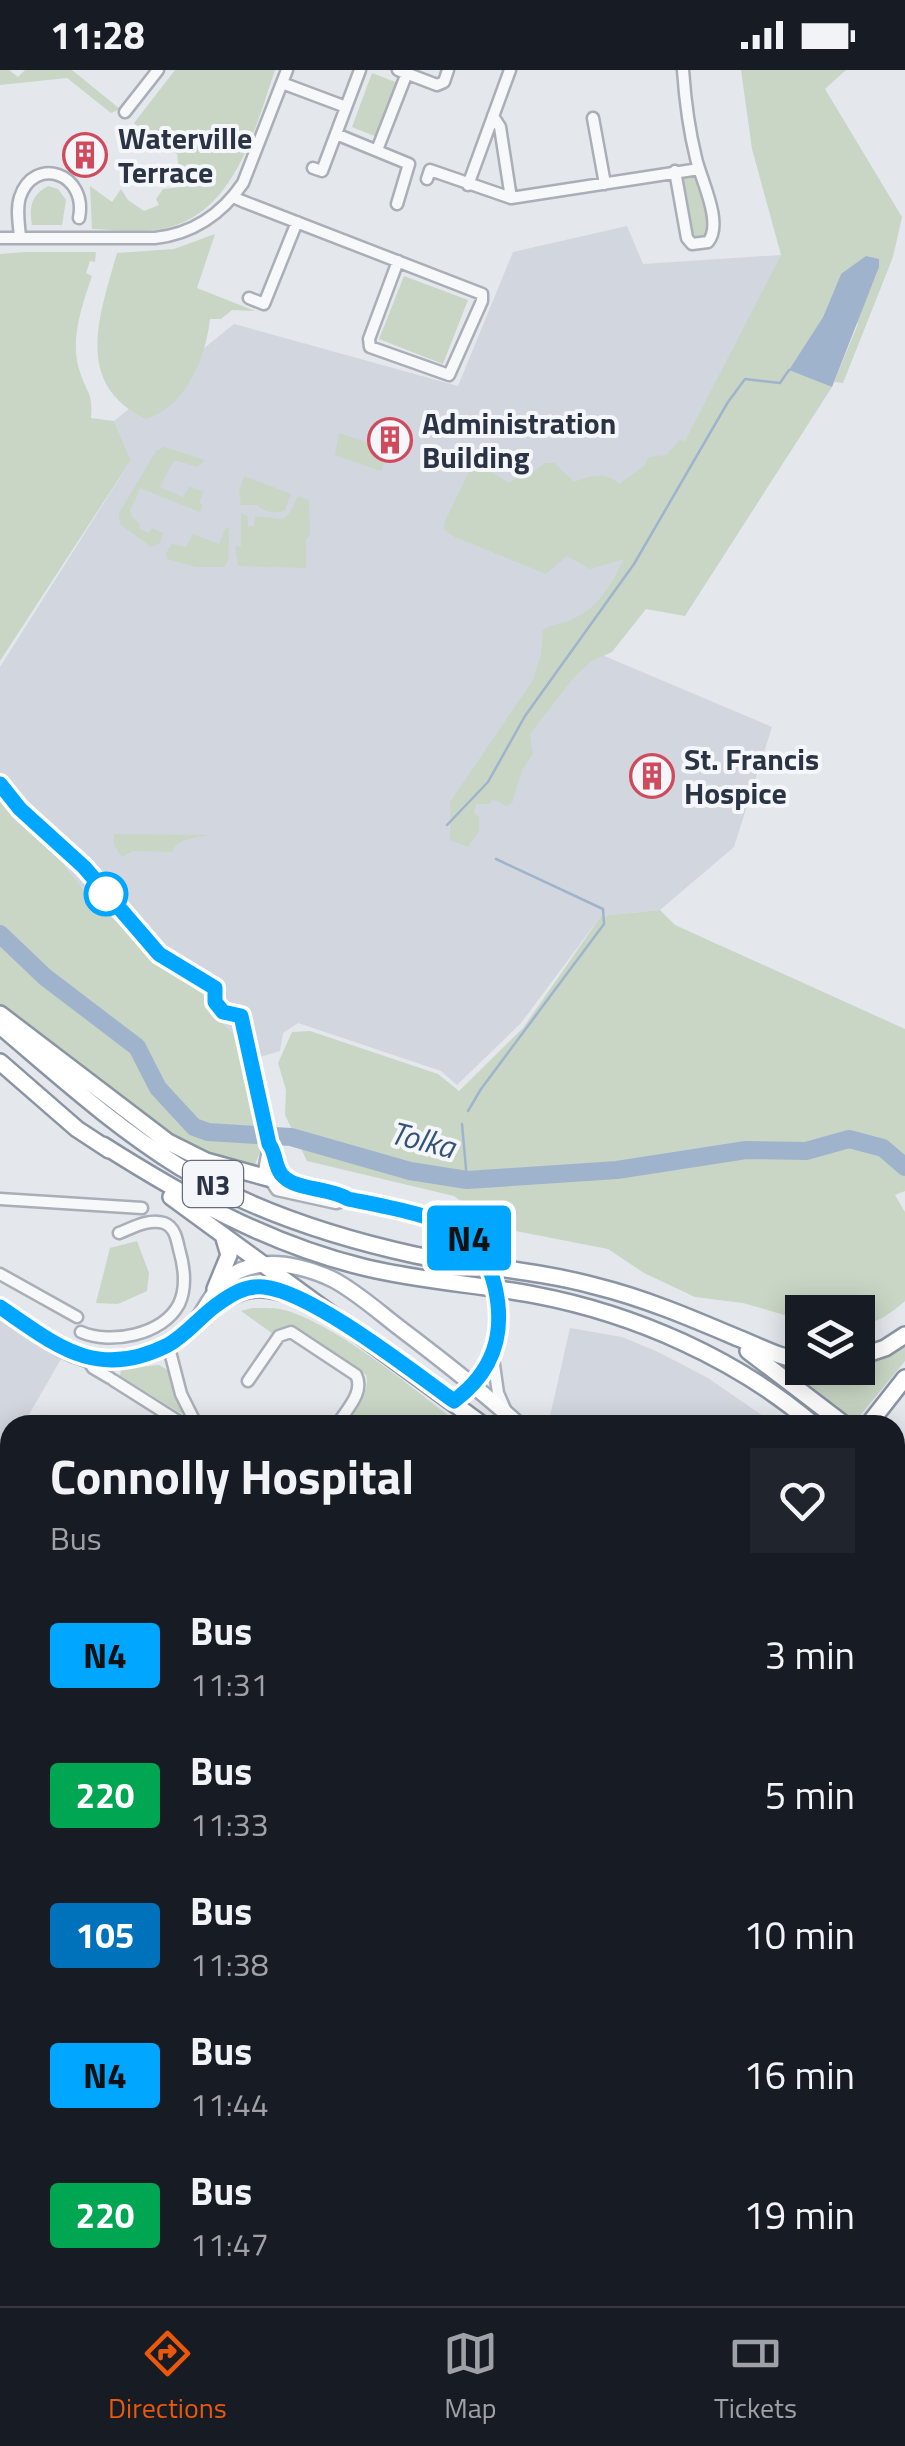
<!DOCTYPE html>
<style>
body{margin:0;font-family:"Titillium Web",sans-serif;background:#20242c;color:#f1f3f6;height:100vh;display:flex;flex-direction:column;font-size:38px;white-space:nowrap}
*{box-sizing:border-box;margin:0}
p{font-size:32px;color:#9ea1a6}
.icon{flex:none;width:55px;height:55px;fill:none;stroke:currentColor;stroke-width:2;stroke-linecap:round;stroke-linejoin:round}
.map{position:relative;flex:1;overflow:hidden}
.panel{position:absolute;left:0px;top:1345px;width:905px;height:892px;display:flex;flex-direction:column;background:#171b24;border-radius:30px 30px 0 0;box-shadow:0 5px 25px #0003}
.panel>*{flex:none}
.badge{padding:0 20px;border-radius:8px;font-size:35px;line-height:65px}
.buttons{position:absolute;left:785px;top:1225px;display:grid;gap:20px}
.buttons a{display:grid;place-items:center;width:90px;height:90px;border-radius:0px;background:#171b24;box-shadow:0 5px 25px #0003;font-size:50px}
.map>.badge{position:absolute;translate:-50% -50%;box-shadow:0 0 0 5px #fff}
.round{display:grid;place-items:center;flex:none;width:105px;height:105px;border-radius:0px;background:#20242c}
.summary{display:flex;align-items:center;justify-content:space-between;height:170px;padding:0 50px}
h1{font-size:48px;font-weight:700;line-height:75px}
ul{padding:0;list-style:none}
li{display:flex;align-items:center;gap:30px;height:140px;padding:0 50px}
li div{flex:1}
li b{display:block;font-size:38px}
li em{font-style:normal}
li .badge{min-width:110px;font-weight:700;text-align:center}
.status{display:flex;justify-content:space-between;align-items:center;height:70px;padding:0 50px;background:#171b24;direction:ltr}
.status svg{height:28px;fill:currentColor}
.tabs{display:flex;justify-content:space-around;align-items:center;height:140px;border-top:2px solid #363941;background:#171b24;font-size:28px;color:#9ea1a6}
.tabs a{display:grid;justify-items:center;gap:5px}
.tabs .selected{color:#ea580c}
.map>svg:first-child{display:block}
</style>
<div class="status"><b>11:28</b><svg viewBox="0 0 49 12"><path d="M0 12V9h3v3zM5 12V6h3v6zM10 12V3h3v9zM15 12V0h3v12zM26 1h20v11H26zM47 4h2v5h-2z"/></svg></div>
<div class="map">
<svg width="905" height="2236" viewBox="0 0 905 2236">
<rect width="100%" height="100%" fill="#e4e7ec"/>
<path fill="#d2d6de" d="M627 156 643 194 781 185 755 259 576 574 772 657 734 777 660 840 601 846 521 953 457 1015 441 1001 298 953 283 963 280 981 237 994 0 751V597L131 390 114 351 234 254 458 316 513 182Z
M0 1249 61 1289 23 1355H10V1374L0 1378Z
M570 1258 622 1267 658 1282 708 1308 776 1355H548Z"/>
<path fill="#c9d6c5" d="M0 0H9L18 7 25 0H72L120 39 111 43 67 8 0 15Z
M175 0H275C254 62 233 151 155 160 135 162 113 160 92 159L90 116 112 132 121 119 128 130 144 141 159 135 156 129 163 119 181 117 177 84 167 74 146 75 151 67 134 53Z
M741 0H846L825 19 902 147 893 187 843 313 834 312 858 254 841 204 823 247 790 299 832 317 685 546 646 539 612 582 590 592 574 607 530 664 533 684 522 700 512 733 506 736 493 729 490 734H476L474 743 479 747V761L468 777 450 770V732L533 610 541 584 543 560C553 553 562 555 573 549 602 535 608 517 624 489L590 499 567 486 546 504 455 467 444 460V453L472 396 482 397 510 413 522 403 529 405 545 393H554L574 412C590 406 606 401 619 414L644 396 649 387 666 385 680 370 685 371 781 185 752 79Z
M372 3 398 13 377 67 352 57Z
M692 102 701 107 710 159 708 166 697 170 691 168 680 111 681 106Z
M48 116 58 119 66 130 62 155H32C29 137 31 125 48 116Z
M215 164 197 218 255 241 232 240 221 249H210C206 287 186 337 146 349 72 314 100 244 117 183L174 179Z
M26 182H96L95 192 90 191 86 203 92 206C82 236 69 271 80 302 87 325 93 321 91 348L114 351 131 390 0 591V184Z
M404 206 468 230 443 294 379 269Z
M339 363 389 380 381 401 335 385Z
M164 377 205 390 198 397 174 390 160 417 183 427 189 417 203 421 199 433 203 435 200 442 140 418 130 441 132 447 140 454 139 459 149 463 152 458 163 463 160 473 151 477 120 454 119 443 156 381Z
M244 406 291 424 285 440C277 445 264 442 257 435H241L239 421Z
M298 426 309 430 310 465 306 470V498L238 496 235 477 241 476V443L247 446 248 456H254L255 446 283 449 289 444Z
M226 457 229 458 228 490 224 497H196L167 489 166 483 172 474 186 477 193 464 219 474Z
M0 727 39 764 90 828 162 894 180 904 202 922 215 945 236 968 260 1060 261 1079 254 1097C166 1082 71 993 0 939Z
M114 764 208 765C195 768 178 768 172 782L133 781 122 787 114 775Z
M660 840 675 855 905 959V1121L895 1125 905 1142V1231C890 1244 878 1253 858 1255V1242H802V1250L743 1233 695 1227 644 1203 608 1179 495 1157 454 1126 307 1091 285 1045 286 1020 278 993 292 962 310 961 438 1004 459 1021 523 958 601 846Z
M137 1171 149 1203 147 1221 118 1234 96 1233 110 1178Z
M252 1238C265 1238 279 1237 291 1242 348 1263 412 1318 461 1355H354L346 1350C355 1337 371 1321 366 1305L295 1258 283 1257 273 1264 241 1241Z
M905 1277V1291L853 1354 770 1287C821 1307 857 1303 905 1277Z
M159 1295 171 1302 182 1344 120 1306 121 1299Z
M10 1772V2106L0 2116V1774Z"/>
<path fill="#9fb4cc" d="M866 186 879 189V197L832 317 789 300 823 247 841 204Z"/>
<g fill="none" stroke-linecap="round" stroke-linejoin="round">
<path stroke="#9fb4cc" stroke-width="2.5" d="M447 755 488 712 525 646 634 494 728 332 745 309 780 313 789 300
M468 1041 481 1019 604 854 603 839 496 789
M462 1054 467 1110"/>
<path stroke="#9fb4cc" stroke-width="18" d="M0 864 45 907 137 977 158 1018 194 1057 208 1062 291 1067 410 1101 467 1110 617 1100 746 1080 806 1081 849 1069 883 1078 905 1097"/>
<g stroke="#a9aeb7" stroke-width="15">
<path id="minor" d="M398 0 437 15 444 12 448 0
M282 13 346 37
M125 42 158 0
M493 46 500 57 511 128
M593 48 605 114
M336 64 409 94 397 134
M377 80 407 3
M313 98 322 101 360 0
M675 101 687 168 692 174 708 172C724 153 700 108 696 88 689 60 685 29 683 0
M427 109 430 100 511 128 699 99
M468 115 510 0
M233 127 242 131 482 224V231L449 305 370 277 369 269 398 191
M20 167C19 154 16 139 20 127 34 85 88 103 79 148
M0 168H155C192 164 222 144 243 113L287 0
M249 228 264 234 297 152
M269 1074 264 1101 277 1120 336 1133 349 1129
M269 1074C279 1085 275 1097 288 1112
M268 1108 337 1122 349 1129C388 1137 443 1145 474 1172
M0 1129 142 1138
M0 1204 77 1247
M81 1262C110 1275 163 1265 179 1234 187 1217 184 1196 179 1179 177 1170 175 1157 164 1153 149 1148 132 1158 119 1163
M168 1274 181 1324 196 1354
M493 1288 498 1323 505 1339
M87 1289 93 1298 110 1308
M113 1310 181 1353H194
M248 1311 279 1266 291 1262 356 1305C365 1322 346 1340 337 1355
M454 1331C487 1306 502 1276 499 1234
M0 1591 10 1587
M895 1872 905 1870
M895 1931 905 2146
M0 2123 10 2113
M0 2152 10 2143
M260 2228 272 2236
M48 2236 58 2228
M224 2236 230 2228
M618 2236 621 2228"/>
</g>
<g stroke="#a3abb8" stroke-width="19">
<path id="major" d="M0 1237C25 1254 55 1280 84 1288 121 1299 179 1279 200 1246 216 1220 225 1200 260 1195 283 1191 314 1200 334 1210 358 1223 380 1243 401 1259 442 1290 482 1321 519 1355
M0 1445 10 1475
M895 1703 905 1702
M427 2228 429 2236"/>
</g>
<g stroke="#8b94a3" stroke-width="20">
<path id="highway" d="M0 944 168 1072 206 1091 268 1108
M0 956C58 1005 115 1057 180 1097 252 1141 333 1167 415 1185 474 1197 536 1200 595 1216 644 1228 691 1248 738 1268 759 1276 779 1288 802 1290
M0 992 77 1059 109 1080
M103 1075C185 1127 268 1174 363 1197 419 1211 478 1214 535 1225 635 1244 737 1289 814 1355
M171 1127 483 1355
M215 1219 229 1185 223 1165
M200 1247C239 1219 250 1211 297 1227
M748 1281 845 1355
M858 1287 885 1278 905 1265
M868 1355 905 1308
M895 1426 905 1435
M895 1463 905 1449
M895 1566 905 1541
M895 1587 898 1614 895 1624
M895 1745 905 1743
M895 1761 905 1758
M895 1772 905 1770
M331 2236 337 2228
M371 2236 377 2228"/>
</g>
<use href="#minor" stroke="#f7f8fa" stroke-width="10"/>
<use href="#major" stroke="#fff" stroke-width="14"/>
<use href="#highway" stroke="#fff" stroke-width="15"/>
<path stroke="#7d8696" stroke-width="2.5" stroke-dasharray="5 10" stroke-linecap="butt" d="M895 1626 905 1627
M0 1762 10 1760"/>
<g stroke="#a9aeb7" stroke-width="15" stroke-linecap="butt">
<path id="minor-bridge" d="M474 1172 487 1191 499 1234"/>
</g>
<g stroke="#8b94a3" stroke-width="20" stroke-linecap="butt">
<path id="highway-bridge" d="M895 1396 905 1405"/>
</g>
<use href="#minor-bridge" stroke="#f7f8fa" stroke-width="10"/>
<use href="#highway-bridge" stroke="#fff" stroke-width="15"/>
</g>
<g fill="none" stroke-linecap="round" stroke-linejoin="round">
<g stroke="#fff" stroke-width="22">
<path id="line" d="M0 714 20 739 84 797 159 884 215 918V932L223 942 241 946 269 1074C276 1083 274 1094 281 1104 294 1121 329 1117 348 1129 383 1136 437 1145 466 1165 483 1178 490 1197 495 1217 506 1265 493 1302 454 1331 412 1301 312 1222 264 1217 245 1215 230 1225 215 1236 199 1248 186 1265 168 1275 97 1311 57 1276 0 1237"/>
</g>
<use href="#line" stroke="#00a6ff" stroke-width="15"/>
</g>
<defs>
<g id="building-ring" transform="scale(2.25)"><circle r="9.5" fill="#f4f6f9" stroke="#d04a5d" stroke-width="1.5"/><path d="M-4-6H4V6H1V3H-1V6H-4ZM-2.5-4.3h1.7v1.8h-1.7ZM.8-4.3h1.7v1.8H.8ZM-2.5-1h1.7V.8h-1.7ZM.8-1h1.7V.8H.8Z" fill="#d04a5d"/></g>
</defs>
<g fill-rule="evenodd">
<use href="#building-ring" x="85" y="85"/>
<use href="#building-ring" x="390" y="370"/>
<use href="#building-ring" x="652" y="706"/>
</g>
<circle fill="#fff" stroke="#00a6ff" stroke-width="5" cx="106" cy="824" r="20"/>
<g text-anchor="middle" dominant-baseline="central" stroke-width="8" stroke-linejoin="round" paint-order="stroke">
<rect fill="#f4f6f9" stroke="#676e7b" stroke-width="2.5" x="183" y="1091" width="60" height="46" rx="8"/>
<g font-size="28" font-weight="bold" fill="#2b3445">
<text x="213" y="1114">N3</text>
</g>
<g font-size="30" font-weight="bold" fill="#2b3445" stroke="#f4f6f9" text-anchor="start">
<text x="118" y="68">Waterville<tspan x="118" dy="34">Terrace</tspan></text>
<text x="422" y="353">Administration<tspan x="422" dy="34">Building</tspan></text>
<text x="684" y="689">St. Francis<tspan x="684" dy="34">Hospice</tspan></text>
</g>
<g font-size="32" font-style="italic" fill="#34537a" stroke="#f4f6f9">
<text transform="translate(423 1069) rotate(14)">Tolka</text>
</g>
</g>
</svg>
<div class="buttons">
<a><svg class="icon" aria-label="layers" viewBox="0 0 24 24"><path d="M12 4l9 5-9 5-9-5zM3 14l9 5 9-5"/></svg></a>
</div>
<b class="badge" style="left:469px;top:1168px;background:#00a6ff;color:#111">N4</b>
<section class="panel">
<div class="summary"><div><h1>Connolly Hospital</h1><p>Bus</p></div><a class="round"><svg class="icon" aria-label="heart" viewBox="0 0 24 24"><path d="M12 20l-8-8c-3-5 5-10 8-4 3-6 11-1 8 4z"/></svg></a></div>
<ul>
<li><span class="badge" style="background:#00a6ff;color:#111">N4</span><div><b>Bus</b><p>11:31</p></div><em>3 min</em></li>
<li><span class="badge" style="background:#00a651;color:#fff">220</span><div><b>Bus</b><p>11:33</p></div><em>5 min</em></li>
<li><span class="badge" style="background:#0072bc;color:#fff">105</span><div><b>Bus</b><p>11:38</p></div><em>10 min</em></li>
<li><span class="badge" style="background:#00a6ff;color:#111">N4</span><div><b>Bus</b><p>11:44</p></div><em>16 min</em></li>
<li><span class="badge" style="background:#00a651;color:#fff">220</span><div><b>Bus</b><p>11:47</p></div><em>19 min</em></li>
</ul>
</section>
</div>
<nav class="tabs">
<a class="selected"><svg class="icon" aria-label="directions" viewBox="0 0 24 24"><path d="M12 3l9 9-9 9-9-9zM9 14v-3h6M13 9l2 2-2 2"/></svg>Directions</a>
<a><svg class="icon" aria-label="map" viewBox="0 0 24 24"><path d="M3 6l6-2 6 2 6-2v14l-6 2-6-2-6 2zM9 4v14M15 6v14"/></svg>Map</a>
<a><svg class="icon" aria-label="tickets" viewBox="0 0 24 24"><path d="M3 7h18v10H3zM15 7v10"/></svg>Tickets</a>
</nav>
